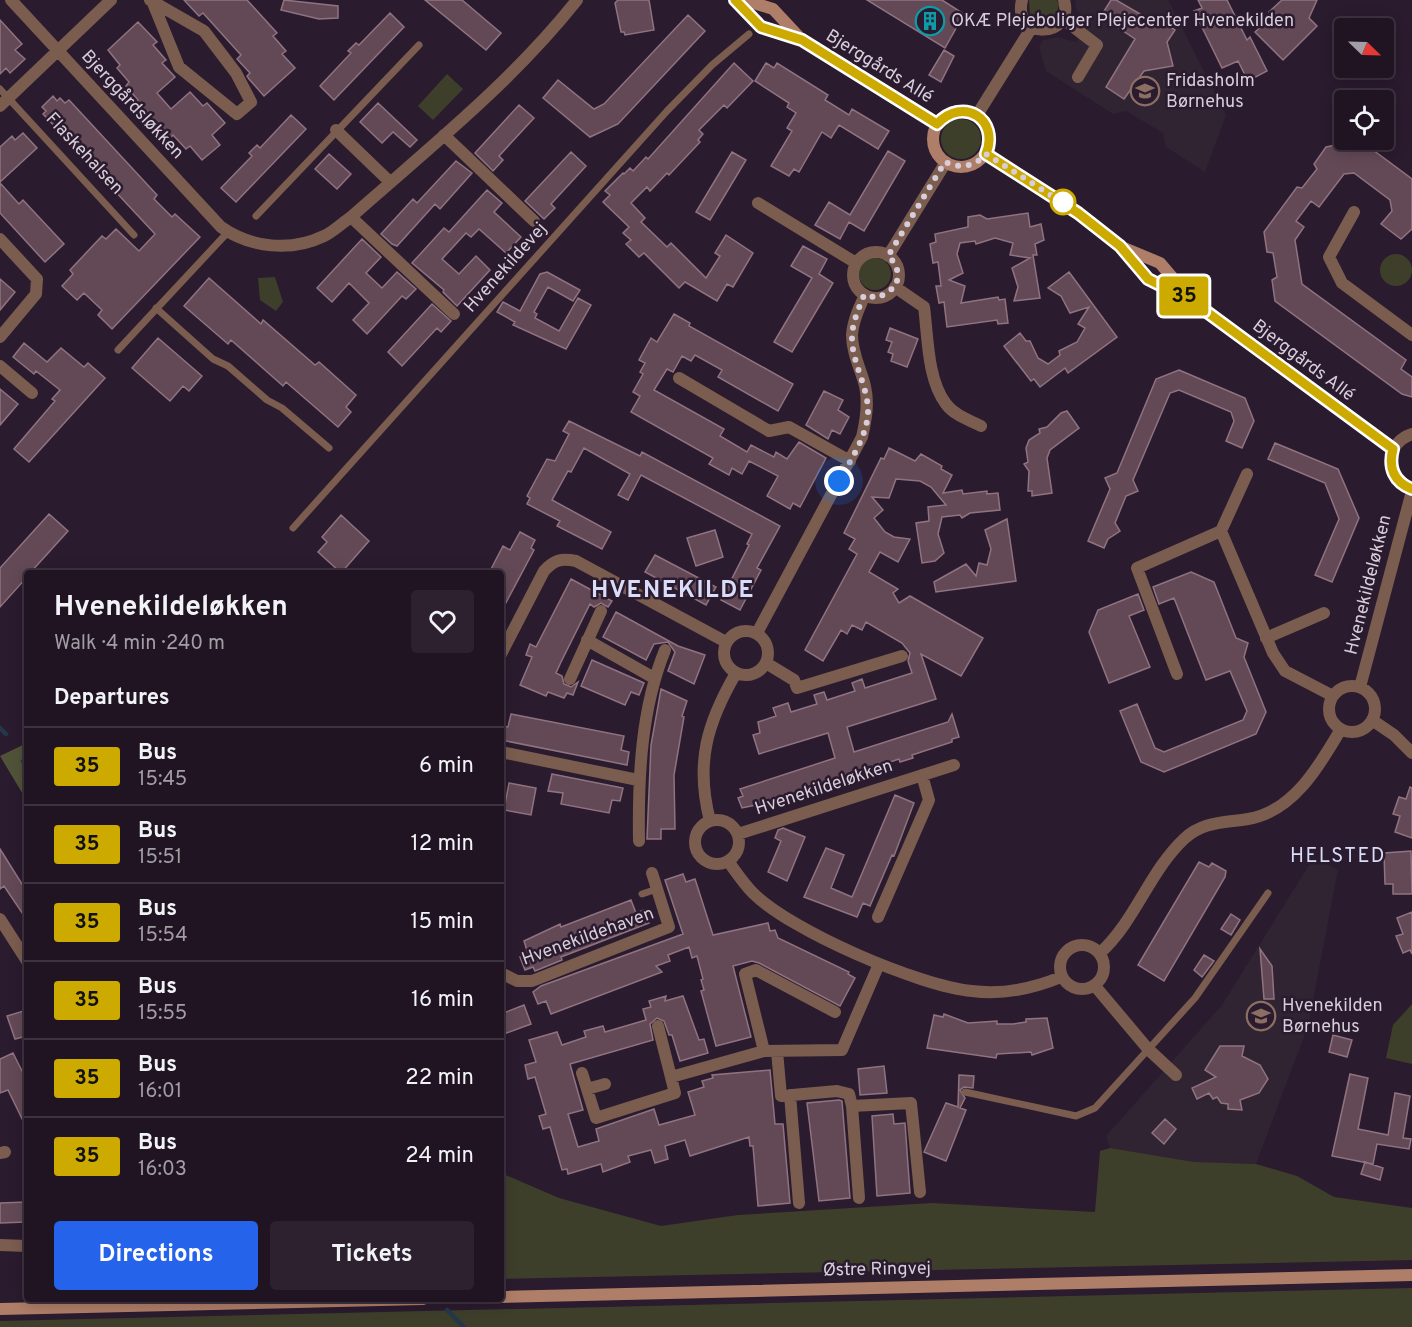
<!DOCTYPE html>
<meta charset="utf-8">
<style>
body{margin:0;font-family:Overpass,sans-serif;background:#2d212f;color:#f1f3f6;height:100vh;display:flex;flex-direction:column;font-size:22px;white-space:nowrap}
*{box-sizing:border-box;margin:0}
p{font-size:20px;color:#a29ea5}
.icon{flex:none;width:33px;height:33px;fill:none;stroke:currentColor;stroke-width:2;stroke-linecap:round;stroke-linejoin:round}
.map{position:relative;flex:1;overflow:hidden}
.side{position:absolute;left:24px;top:570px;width:480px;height:732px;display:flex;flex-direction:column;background:#201422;border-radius:6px;box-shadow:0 3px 15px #0003,0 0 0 2px #3d3340}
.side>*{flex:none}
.badge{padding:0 12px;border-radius:4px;font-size:21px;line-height:39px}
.needle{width:39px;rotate:113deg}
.buttons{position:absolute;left:1334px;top:18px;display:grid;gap:12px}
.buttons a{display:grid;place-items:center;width:60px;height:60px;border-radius:6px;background:#201422;box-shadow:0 3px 15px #0003,0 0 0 2px #3d3340;font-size:30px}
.you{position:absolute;width:30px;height:30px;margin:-15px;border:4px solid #fff;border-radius:50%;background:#1a73e8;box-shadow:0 0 0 9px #1a73e833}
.map>.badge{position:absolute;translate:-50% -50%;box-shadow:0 0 0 3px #fff}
h2{padding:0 30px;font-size:22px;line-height:54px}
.round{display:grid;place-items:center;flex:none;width:63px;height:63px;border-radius:6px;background:#2d212f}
.head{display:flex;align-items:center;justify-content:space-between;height:102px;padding:0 30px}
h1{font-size:28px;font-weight:700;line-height:45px}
.primary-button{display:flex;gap:12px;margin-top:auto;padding:12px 30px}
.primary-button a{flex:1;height:69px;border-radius:6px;background:#2563eb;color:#fff;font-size:24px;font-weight:700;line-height:69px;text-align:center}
.primary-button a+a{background:#2d212f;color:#f1f3f6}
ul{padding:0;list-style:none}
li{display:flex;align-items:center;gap:18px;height:78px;padding:0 30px;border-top:2px solid #3d3340}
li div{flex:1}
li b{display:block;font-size:22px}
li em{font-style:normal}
li .badge{min-width:66px;font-weight:700;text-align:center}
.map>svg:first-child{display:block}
</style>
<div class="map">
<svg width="1412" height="1327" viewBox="0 0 1412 1327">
<rect width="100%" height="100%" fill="#2a1b2e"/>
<path fill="#302432" d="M1075 0H1168L1226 115 1205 172 1166 147 1163 133 1126 111 1113 114 1046 71 1039 47 1043 40 1057 37 1076 42 1088 23 1076 9Z
M1314 857 1338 870 1308 1026 1256 1164 1194 1162 1110 1148 1106 1136 1222 1005Z"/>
<path fill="#3e3f2b" d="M1029 0H1057L1059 5 1055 19 1043 24 1030 17Z
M447 74 463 89 433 120 418 106Z
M941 139a20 20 0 1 1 40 0a20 20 0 1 1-40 0Z
M1380 270a16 16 0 1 1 32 0a16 16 0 1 1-32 0Z
M859 274a16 16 0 1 1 32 0a16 16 0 1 1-32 0Z
M275 277 283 302 276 311 260 300 258 278Z
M1412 1004V1064L1386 1058 1393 1025Z
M1110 1148 1194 1162 1256 1164 1297 1176 1334 1197 1412 1208V1260L501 1279V1173L559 1198 661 1226 738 1215 932 1203 1095 1212 1100 1151Z
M1412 1288V1327H0V1321Z"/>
<path fill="#515339" d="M27 743V801L0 756Z"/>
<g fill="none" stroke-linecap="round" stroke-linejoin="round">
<path stroke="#23394b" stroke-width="4.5" d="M0 728 6 734
M23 761 27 767
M447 1310 464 1327"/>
</g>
<path fill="#634956" stroke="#907381" stroke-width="1.5" d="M184 0H247L277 33 273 36 286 51 282 54 295 68 264 96 249 79 247 76 250 73 237 59 241 55 203 13 199 16Z
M284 0 338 6V18L319 19 281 10Z
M425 0H462L501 33 486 50Z
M618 0H649L654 30 625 35 624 32H621L615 3Z
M867 0H942L964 14 945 48Z
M1111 0H1116L1152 21 1154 17 1175 30 1167 42 1173 66 1144 71 1124 99 1106 87 1135 39 1101 16Z
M1198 0H1227L1247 40 1250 37 1267 71 1248 81 1238 61 1222 68 1194 11 1202 8Z
M1282 0H1317L1309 18 1317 26 1283 60 1255 32 1273 16 1269 12Z
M390 13 404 27 334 100 320 86 351 53 348 51 356 43 359 45Z
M688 15 705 31 618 124 590 137 543 98 558 80 594 109 604 104Z
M0 20 22 44 15 50 25 59 10 73 6 68 0 74Z
M138 22 157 42 153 45 166 60 162 63 175 77 157 93 171 109 190 92 203 106 207 103 225 123 212 135 220 145 202 160 190 146 186 149 173 135 169 139 134 103 138 100 126 86 129 82 117 68 120 65 108 50Z
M944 50 954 56 941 82 929 75Z
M734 63 753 81 727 108 724 105 699 130 703 134 698 140 700 142 669 175 667 173 650 191 647 187 631 203 645 218 641 222 667 247 671 243 706 278 720 256 715 253 726 235 753 253 733 287 727 284 717 301 685 282 679 288 644 253 639 257 626 244 631 240 623 233 629 227 603 202 610 195 605 191 623 173 624 174 630 168 633 171 646 157 648 159Z
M766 63 774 68 777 63 828 95 825 100 849 115 852 109 889 131 878 149 839 125 831 138 822 132 799 172 794 169 789 176 771 166 792 131 787 128 796 113 787 107 789 103 755 81Z
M53 96 57 101 60 98 65 103 69 100 157 195 154 199 172 217 175 214 200 237 112 329 98 315 102 310 84 293 77 300 62 286 73 274 70 270 102 236 106 239 116 229 139 251 155 234 43 114 46 111 42 107Z
M378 103 417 140 410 147 393 132 382 143 360 122Z
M519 105 534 118 499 156 503 160 493 171 475 153Z
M291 115 306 129 236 202 221 188 252 156 249 153 257 145 260 148Z
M23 133 37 148 0 182V147L12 136 15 140Z
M1347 143V147L1365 144 1412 179V229L1401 239 1381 224 1392 211 1390 200 1354 173 1344 174 1319 207 1311 201 1296 221 1304 227 1295 240 1302 284 1406 360 1401 369 1412 377V397L1402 394 1275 301 1272 280 1277 277 1273 253 1267 252 1264 232 1297 187 1302 188 1317 169 1314 164 1326 147Z
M888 151 905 161 864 231 849 222 840 239 815 225 829 202 850 215Z
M571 152 586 166 551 204 555 208 544 219 525 201Z
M732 152 746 160 710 220 696 212Z
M329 154 351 174 337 189 315 169Z
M456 161 472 173 440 209 435 204 397 246 392 244 381 234 413 199 417 203Z
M0 183 19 204 23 200 64 244 45 262 0 213Z
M487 190 502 203 494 212 521 237 506 253 479 229 471 237 466 233 442 259 459 274 476 256 490 270 457 306 443 292 444 290 412 263 444 228 449 232Z
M1028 213 1030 227 1041 224 1044 240 1035 244 1037 255H1033L1040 298 1014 301 1018 287 1012 268 1030 258 1010 255 1013 243 995 238 976 244 975 241 960 243 957 254 963 273 949 280 965 286 961 303 998 297 999 300 1005 299 1008 323 998 324 997 320 947 327 944 302 939 303 936 286H941L938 262 933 263 930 244 936 242 935 234 968 227V217L980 215 987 219Z
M362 239 381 257 366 273 382 288 397 272 416 289 406 299 402 296 367 334 353 320 369 303 349 283 332 302 317 288Z
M803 246 827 259 819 274 833 283 792 352 774 342 812 278 791 266Z
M547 272 580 290 573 301 548 287 534 312 537 314 535 318 559 331 578 298 591 305 566 349 513 325 515 322 497 312 503 302 520 311 540 274Z
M1069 272 1117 337 1068 373 1065 368 1040 387 1034 379 1031 381 1004 346 1020 333 1026 341H1030L1038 358 1048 364 1060 355 1059 351 1077 342 1085 328 1078 324 1089 307 1070 313 1061 296 1048 288Z
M209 278 261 324 263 320 315 365 319 362 356 395 346 407 351 412 338 427 286 382 283 386 231 340 228 344 184 306Z
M0 279 15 292 0 310Z
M432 304 451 321 441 332 437 328 402 366 388 352Z
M674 314 690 323 689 326 793 384 778 411 718 377 722 370 695 355 691 361 682 356 673 372 667 369 654 390 724 429 720 436 747 452 751 445 774 457 776 452 787 459 799 442 826 458 800 507 793 503 790 509 767 496 778 476 749 461 742 474 732 468 729 475 709 464 713 458 631 412 640 396 633 392 643 374 640 372 645 363 639 360 651 338 657 342Z
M890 328 918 339 907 367 891 361 893 354 888 352 892 342 886 340Z
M158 338 202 376 189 391 183 386 170 401 132 368Z
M24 343 47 362 61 348 84 367 88 363 105 378 29 462 14 449 55 401 52 399 60 390 36 371 34 374 13 357Z
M1179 370 1245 398 1254 421 1242 448 1226 441 1234 421 1231 412 1179 390 1170 393 1133 480 1138 491 1126 496 1115 523 1120 531 1108 539 1104 548 1088 541 1110 489 1105 478 1117 473 1156 379Z
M0 389 18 404 0 425Z
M824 391 843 400 838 410 849 417 840 434 832 430 828 439 806 425Z
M1067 411 1079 428 1050 450 1047 458 1052 493 1032 496V491H1028L1029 471 1024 464 1028 462 1026 448 1029 440 1040 433 1039 429 1047 427 1061 413Z
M569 421 640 456 642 452 780 526 757 568 761 570 740 610 721 600 749 545 747 544 752 534 641 475 628 500 618 495 630 474 584 448 571 472 568 471 552 500 611 532 602 549 557 526 560 521 527 504 530 498 527 496 547 459 555 461 569 434 563 431Z
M1275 443 1338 469 1359 518 1332 582 1315 575 1339 519 1325 483 1268 459Z
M889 448 915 461 921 454 942 466 941 469 952 475 943 493 962 490 963 494 987 491V494L998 493 1000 510 970 513 962 518 960 515 942 517 938 534 944 553 935 561 922 563 916 523 929 521 928 507 946 505 931 487 920 481 896 479 889 498 872 497 883 510 874 518 885 532 894 537 910 539 898 562 880 552 869 572 898 589 893 593 899 603 910 596 983 638 961 676 921 654 936 699 847 727 854 752 948 722 952 714 959 737 952 739V742L912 755 913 758 900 762 899 759 761 806V804L742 808 738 798 743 796 740 789 835 758 828 733 759 754 753 735 760 733 758 722 776 716 773 708 788 703 791 712 817 704 814 695 824 692 827 700 855 691 852 683 862 679 865 688 912 673 908 661 910 653 902 643 866 622 862 630 852 625 847 634 841 630 823 661 805 650 857 554 849 549 855 539 844 533 881 458 884 459Z
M49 514 68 531 30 573H27V577L0 607V568Z
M341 515 369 541 341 573 318 552 327 542 322 537Z
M1007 519 1016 581 936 592 934 582 966 564 976 576 979 563 987 565 991 549 985 530Z
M715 530 723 557 696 566 687 538Z
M520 532 535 540 531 548 534 550 501 612V573H489L503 546 510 550Z
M655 555 716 587 706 605 645 572Z
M1191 572 1214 582 1236 638 1248 643 1244 657 1266 712 1256 734 1164 772 1141 762 1120 711 1137 704 1155 748 1164 752 1243 720 1247 711 1230 671 1206 680 1174 598 1159 604 1153 587Z
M571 579 612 601 608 607 601 603 594 607 590 604 561 662 556 673 562 676 564 684 571 687 578 682 573 695 567 693 564 698 548 692 546 696 520 685 532 657 526 655 530 644 536 647Z
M1138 594 1144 610 1129 616 1150 667 1109 683 1089 632 1098 610Z
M616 612 678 646 705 655 694 684 668 671 675 652 668 642 654 644 646 660 603 637Z
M592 660 644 683 639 695 631 692 625 705 581 686Z
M661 689 687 701 682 716 684 717 674 775 675 829H661V839H647L651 745Z
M511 714 624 736 621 750 629 752 627 765 501 740V726L508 727Z
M552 774 623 788 620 801 612 800 609 813 561 804 563 793 548 791Z
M509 783 536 788 531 815 504 810Z
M1410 787 1412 788V838L1395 832 1400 816 1393 814 1399 797 1406 799Z
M895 795 914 803 894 856 892 855 870 906 863 903 857 917 804 897 826 848 844 855 831 888 852 897Z
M783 828 805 837 787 881 768 872 781 841 775 838 778 830Z
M0 849 27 892V920L4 886 0 889Z
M1411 851 1412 894H1393V884H1385L1384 853Z
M1199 862 1209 867 1212 863 1226 871 1225 877 1164 981 1138 965Z
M683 874 686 882 695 879 713 935 768 923 770 931 775 930 778 938 849 972 848 974 855 978 840 1006 759 963 752 961 733 966 751 1037 716 1046 701 991 704 990 701 980 703 979 697 956 692 958 689 947 668 955 670 961 656 966 662 972 551 1014 546 1001 538 1004 533 992 541 986 683 934 665 880Z
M631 900 636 913 644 910 649 923 561 957 562 960 535 971 533 967 525 970 520 957 528 954 524 941 560 924 561 927Z
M1412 912V954L1410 950 1403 953 1396 936 1403 934 1397 918Z
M1231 914 1240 920 1231 935 1221 929Z
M1260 949 1272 966 1274 999H1264Z
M1204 955 1214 961 1202 977 1194 970Z
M666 996 665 1001 683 996 699 1040 704 1039 708 1053 680 1061 672 1035H669L664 1021 657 1018 650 1024 653 1040 570 1064 583 1110 568 1114 578 1147 599 1141 596 1129 654 1109 659 1125 695 1115 688 1092 704 1087 702 1081 713 1078 712 1075 770 1070 775 1124H783L790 1203 758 1206 753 1146H750L749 1137 690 1156 685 1140 665 1146 668 1159 655 1163 651 1150 628 1156 630 1162 603 1172 601 1164 568 1174 567 1169 562 1170 550 1127 543 1129 539 1116 546 1114 535 1077 528 1079 525 1065 536 1062 529 1040 557 1032 562 1045 586 1037 584 1031 603 1026 605 1032 646 1020 643 1009 651 1007 649 1001Z
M524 1005 531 1024 501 1035V1014Z
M27 1010V1036L15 1039 7 1016Z
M944 1014 968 1023 997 1021V1024H1013L1026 1022V1019L1047 1018 1053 1048 1032 1055 1031 1052 997 1054 996 1058 927 1048 934 1015 943 1017Z
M1333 1035 1352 1040 1347 1057 1329 1052Z
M1220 1046H1244L1242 1056 1260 1065 1268 1079 1259 1093 1240 1100 1242 1110 1228 1109V1104L1221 1103 1217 1097 1213 1099 1209 1093 1197 1099 1192 1088 1216 1077 1205 1070Z
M13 1053 27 1081V1129L8 1090 0 1093V1059Z
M884 1066 887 1093 860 1095 858 1069Z
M1350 1074 1368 1078 1358 1129 1388 1135 1395 1093 1410 1096 1403 1138 1411 1139 1409 1149 1377 1144 1373 1164 1332 1156Z
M959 1075 974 1076 973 1088 964 1087 960 1090 965 1098 960 1108 966 1110 946 1161 924 1152 946 1103 958 1107Z
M839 1100 842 1101 850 1198 819 1201 807 1103Z
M893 1114 894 1124 905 1123 910 1193 877 1196 872 1116Z
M1165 1119 1176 1129 1164 1144 1152 1133Z
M1365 1162 1383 1168 1380 1180 1361 1174Z
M26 1202V1222L0 1223V1203Z"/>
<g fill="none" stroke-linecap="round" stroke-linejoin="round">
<path stroke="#7b5d4f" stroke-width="7" d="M0 89 134 235
M256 216 419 45
M156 308 213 359 228 366 267 400 282 408 329 448
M118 350 228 232
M293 528 667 111 712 65 749 34
M642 894 657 889
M965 1092 1076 1116 1095 1108 1195 998 1268 893"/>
<path stroke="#7b5d4f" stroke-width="12" d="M11 0 221 227C251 248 291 252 324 236 333 232 342 223 351 217 429 148 512 82 577 0
M150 0 204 31 236 73 251 102 237 114 179 67 153 3
M1022 0C1012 40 1075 39 1064 0
M1063 19 1097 45 1078 77
M0 106 111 0
M977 115 1032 27
M336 130 390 182
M444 135 534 221
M758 203 856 263
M1354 212 1329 257 1342 283 1412 335
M351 217 454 314
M0 239 37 279 36 294 0 337
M853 275a23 23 0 1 1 46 0a23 23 0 1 1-46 0Z
M888 256 946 162
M895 287 924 307C928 336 927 379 946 404 954 415 969 420 981 426
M0 366 32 393
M679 378 769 431 789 427 850 461
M1412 434C1383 444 1385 478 1412 489
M1221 531 1273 653 1285 671 1333 696
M724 653a22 22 0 1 1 44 0a22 22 0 1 1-44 0Z
M757 633 862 437C866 420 869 403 865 386 861 369 852 354 852 335 853 321 859 308 865 295
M1266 638 1324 613
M587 640 654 678
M501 654 544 571C554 560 561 558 576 561L726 642
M766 663 794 680 797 688 902 656
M1177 674 1137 568 1221 531 1247 474
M570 679 601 611
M1329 709a23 23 0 1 1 46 0a23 23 0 1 1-46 0Z
M1360 687 1412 491
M1372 720 1394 735 1412 753
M501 752 638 780
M695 842a22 22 0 1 1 44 0a22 22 0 1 1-44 0Z
M710 821C695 763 707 723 736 673
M738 834 954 765
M639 841C638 777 641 709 665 650
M728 861C736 872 744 884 753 893 791 931 919 986 972 991 1004 995 1032 989 1061 977
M878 917 929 800 922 775
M0 919 27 961
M1060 967a22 22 0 1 1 44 0a22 22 0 1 1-44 0Z
M1100 953C1136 920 1149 872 1184 839 1203 821 1225 823 1248 819 1293 812 1320 765 1341 729
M501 973 517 981H532L669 927 652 873
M1095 986 1148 1049 1176 1075
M764 1051 745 974 756 970 835 1012
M777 1051 781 1096 837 1091 849 1094 852 1106 859 1198
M582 1073 596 1118 675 1093 658 1026
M671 1077 764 1051 842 1050 879 964
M587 1089 605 1084
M790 1095 799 1203
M852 1106 911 1103 920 1192
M0 1153 5 1152
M0 1245 27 1246"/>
<path stroke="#af7e68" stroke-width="12" d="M735 0 761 27 802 40 937 124
M744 0 773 9 801 39
M933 139a28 28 0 1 1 56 0a28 28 0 1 1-56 0Z
M985 154 1078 213 1120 246 1148 279 1192 301 1393 449
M1124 248 1160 263 1188 296
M501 1297 1412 1275
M0 1309 423 1299"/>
</g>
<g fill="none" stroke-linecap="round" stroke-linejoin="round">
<g stroke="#fff" stroke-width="14">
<path id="line" d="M735 0 761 27 802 40 937 124C963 96 1000 119 986 154L1078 213 1120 246 1148 279 1192 301 1393 449C1388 468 1394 482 1412 489"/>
</g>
<use href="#line" stroke="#ca0" stroke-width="9"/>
<path stroke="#d8cedb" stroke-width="6" stroke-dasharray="0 10.8" d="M839 481C850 461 867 437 868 412 868 385 851 362 852 335 853 321 859 308 864 295L878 298 895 287C900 275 898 265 888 256L945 162C961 169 974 167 986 154L1068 206 1063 202"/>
</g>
<defs>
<g id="building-ring" transform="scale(1.5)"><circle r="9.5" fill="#2a1b2e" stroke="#0f9aa8" stroke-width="1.5"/><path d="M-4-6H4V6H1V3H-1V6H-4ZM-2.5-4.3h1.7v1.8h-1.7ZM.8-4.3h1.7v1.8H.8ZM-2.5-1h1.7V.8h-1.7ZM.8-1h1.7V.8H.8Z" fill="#0f9aa8"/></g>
<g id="school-ring" transform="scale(1.5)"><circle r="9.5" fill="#2a1b2e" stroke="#8d6e63" stroke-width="1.5"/><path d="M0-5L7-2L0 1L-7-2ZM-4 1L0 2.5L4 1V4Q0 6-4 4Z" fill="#8d6e63"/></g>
</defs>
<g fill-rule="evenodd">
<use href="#building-ring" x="930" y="21"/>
<use href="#school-ring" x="1145" y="91"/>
<use href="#school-ring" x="1261" y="1016"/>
</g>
<circle fill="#fff" stroke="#ca0" stroke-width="3" cx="1063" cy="202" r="12"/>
<g text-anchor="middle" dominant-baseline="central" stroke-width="5" stroke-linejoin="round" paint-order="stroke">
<g font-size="18" fill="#d8cedb" stroke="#2a1b2e" text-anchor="start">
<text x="951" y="21">OKÆ Plejeboliger Plejecenter Hvenekilden</text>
<text x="1166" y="81">Fridasholm<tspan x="1166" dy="21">Børnehus</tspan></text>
<text x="1282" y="1006">Hvenekilden<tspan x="1282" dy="21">Børnehus</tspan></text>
</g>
<g font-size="18" fill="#d8cedb" stroke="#2a1b2e">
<text transform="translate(879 67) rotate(32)">Bjerggårds Allé</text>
<text transform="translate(132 105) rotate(47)">Bjerggårdsløkken</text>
<text transform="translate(84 154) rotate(47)">Flaskehalsen</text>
<text transform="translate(506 268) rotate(-48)">Hvenekildevej</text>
<text transform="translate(1303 361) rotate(37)">Bjerggårds Allé</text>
<text transform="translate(1369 585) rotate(-76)">Hvenekildeløkken</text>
<text transform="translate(824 788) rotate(-18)">Hvenekildeløkken</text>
<text transform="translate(588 937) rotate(-20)">Hvenekildehaven</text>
<text transform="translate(877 1270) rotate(-1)">Østre Ringvej</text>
</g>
<g font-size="20" letter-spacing="1.5" fill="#daddfa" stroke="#2a1b2e">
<text x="1338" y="857">HELSTED</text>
</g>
<g font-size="24" font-weight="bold" letter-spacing="1.5" fill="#daddfa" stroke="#2a1b2e">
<text x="673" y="591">HVENEKILDE</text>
</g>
</g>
</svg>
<div class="buttons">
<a><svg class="needle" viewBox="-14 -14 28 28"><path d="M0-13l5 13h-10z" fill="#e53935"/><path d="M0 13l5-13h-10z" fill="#a29ea5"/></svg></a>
<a><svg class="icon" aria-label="locate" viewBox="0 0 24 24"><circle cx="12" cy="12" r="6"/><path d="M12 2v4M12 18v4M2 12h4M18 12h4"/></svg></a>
</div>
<div class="you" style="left:839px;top:481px"></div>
<b class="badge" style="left:1184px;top:296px;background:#ca0;color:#111">35</b>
<section class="side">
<div class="head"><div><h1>Hvenekildeløkken</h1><p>Walk · 4 min · 240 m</p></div><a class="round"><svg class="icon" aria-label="heart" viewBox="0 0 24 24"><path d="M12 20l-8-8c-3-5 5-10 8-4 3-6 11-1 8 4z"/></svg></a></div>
<h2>Departures</h2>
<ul>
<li><span class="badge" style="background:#ca0;color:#111">35</span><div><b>Bus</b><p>15:45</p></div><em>6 min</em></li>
<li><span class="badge" style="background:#ca0;color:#111">35</span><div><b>Bus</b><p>15:51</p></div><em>12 min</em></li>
<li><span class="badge" style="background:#ca0;color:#111">35</span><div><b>Bus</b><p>15:54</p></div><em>15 min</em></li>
<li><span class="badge" style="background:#ca0;color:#111">35</span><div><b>Bus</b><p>15:55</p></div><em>16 min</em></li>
<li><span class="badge" style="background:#ca0;color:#111">35</span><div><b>Bus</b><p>16:01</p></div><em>22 min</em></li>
<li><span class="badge" style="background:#ca0;color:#111">35</span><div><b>Bus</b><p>16:03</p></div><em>24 min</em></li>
</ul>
<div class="primary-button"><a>Directions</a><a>Tickets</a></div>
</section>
</div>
